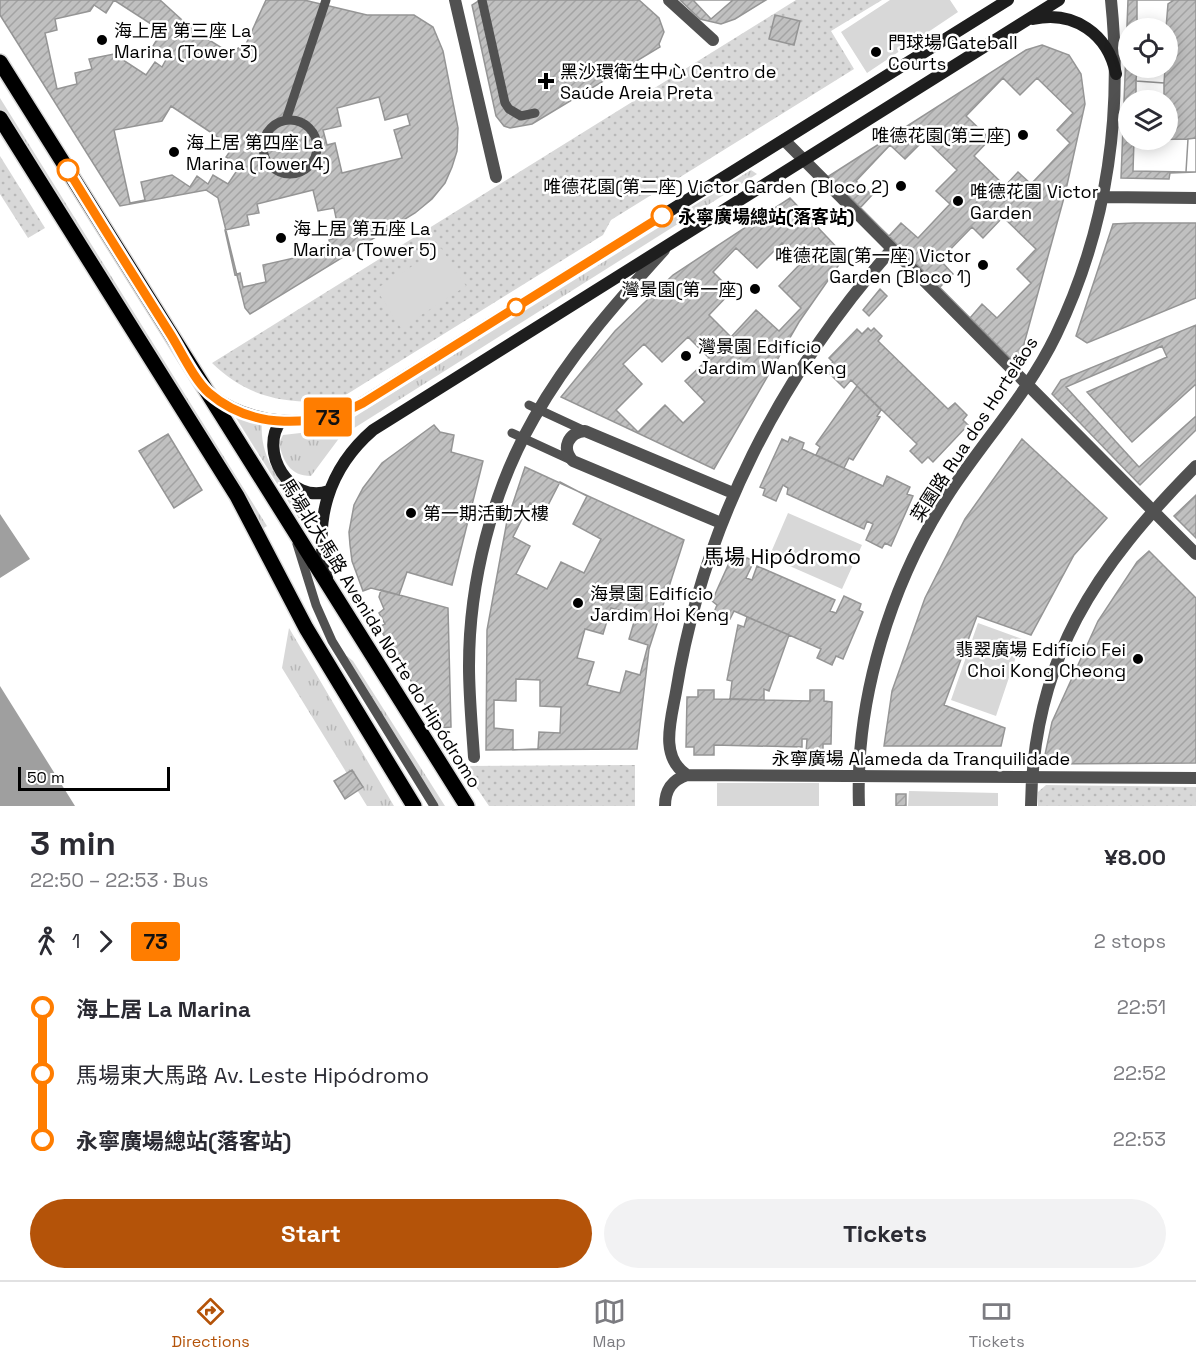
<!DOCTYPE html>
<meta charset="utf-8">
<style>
body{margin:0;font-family:"Space Grotesk","Noto Sans SC",sans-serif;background:#f2f2f3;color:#2b2b33;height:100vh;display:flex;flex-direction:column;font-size:22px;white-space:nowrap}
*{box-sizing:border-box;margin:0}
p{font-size:20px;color:#7c7c81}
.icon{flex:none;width:33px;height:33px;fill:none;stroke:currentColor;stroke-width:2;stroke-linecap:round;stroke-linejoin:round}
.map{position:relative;height:806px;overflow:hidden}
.details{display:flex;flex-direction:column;background:#fff;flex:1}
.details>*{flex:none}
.badge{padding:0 12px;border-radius:4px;font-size:21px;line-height:39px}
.buttons{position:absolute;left:1118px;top:18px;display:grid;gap:12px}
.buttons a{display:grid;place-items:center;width:60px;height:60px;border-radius:50%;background:#fff;box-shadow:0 3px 15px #0003;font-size:30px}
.scale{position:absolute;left:18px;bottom:15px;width:152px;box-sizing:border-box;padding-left:6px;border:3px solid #000;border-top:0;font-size:16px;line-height:21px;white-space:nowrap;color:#000;-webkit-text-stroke:4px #fff;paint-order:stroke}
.map>.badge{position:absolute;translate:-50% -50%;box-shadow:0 0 0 3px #fff}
.legs{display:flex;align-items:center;gap:9px;height:66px;padding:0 30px;font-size:20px}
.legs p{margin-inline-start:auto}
.headline{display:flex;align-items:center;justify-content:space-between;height:102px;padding:0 30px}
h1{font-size:33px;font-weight:800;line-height:45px}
.action{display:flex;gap:12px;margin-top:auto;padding:12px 30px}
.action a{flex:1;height:69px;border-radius:36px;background:#b45309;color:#fff;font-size:24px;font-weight:800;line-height:69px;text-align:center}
.action a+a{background:#f2f2f3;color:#2b2b33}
ul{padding:0 30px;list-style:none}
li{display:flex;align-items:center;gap:21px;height:66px;font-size:22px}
li i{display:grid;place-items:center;width:9px;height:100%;margin:0 8px;background:currentColor}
li i::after{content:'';width:15px;height:15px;margin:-8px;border:4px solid;border-radius:50%;background:#fff}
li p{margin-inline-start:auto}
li:first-child i{background:linear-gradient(#0000 50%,currentColor 0)}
li:last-child i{background:linear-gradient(currentColor 50%,#0000 0)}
.menu{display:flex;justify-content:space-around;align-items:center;height:84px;border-top:2px solid #e1e1e2;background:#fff;font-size:16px;color:#7c7c81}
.menu a{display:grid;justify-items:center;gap:3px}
.menu .current{color:#b45309}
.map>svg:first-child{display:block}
</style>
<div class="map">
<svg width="1196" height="806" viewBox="0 0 1196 806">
<defs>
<pattern id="grass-tufts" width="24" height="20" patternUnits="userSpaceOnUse" patternTransform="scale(1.5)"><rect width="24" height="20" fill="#d8d8d8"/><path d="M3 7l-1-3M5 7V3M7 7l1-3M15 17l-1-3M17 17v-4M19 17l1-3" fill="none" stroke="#b8b8b8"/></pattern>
<pattern id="park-dots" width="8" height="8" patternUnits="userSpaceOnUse" patternTransform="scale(1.5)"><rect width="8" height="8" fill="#d8d8d8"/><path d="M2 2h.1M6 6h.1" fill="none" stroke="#b8b8b8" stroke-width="1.8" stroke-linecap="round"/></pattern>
<pattern id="building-hatch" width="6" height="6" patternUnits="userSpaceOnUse" patternTransform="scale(1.5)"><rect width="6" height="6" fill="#c0c0c0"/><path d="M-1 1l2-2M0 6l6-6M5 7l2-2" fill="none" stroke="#a3a3a3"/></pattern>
</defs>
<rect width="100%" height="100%" fill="#fff"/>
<path fill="url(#grass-tufts)" d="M0 98 267 526 259 531 0 115Z
M751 170 757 174 340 437 311 476C290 476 283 461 279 443L283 435 335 429Z
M231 410 262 421C259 456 278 486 309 501L306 530Z
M289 628 394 806H367L282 668Z
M347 656 353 661 445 806H432L344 657Z"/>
<path fill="url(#park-dots)" d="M796 0H882L831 31 854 69 611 220 603 235 336 401C287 404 249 399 212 363Z
M0 156 45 228 28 238 0 194Z
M635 765V806H489L462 766Z
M1046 785 1196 787V806H1038V792Z"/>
<path fill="#d8d8d8" d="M890 0H950L958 12 867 73 841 32Z
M441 248 466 286 401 328 376 289Z
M788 513 862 545 842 589 769 557Z
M978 623 1022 639 996 716 951 700Z
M717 783H819V806H717Z
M909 791 998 793V806H908Z"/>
<path fill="#9f9f9f" d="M0 514 30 559 0 578Z
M0 686 75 806H0Z"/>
<path fill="url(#building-hatch)" stroke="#959595" stroke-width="1.5" fill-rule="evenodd" d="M0 0H160L193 30 225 50 233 51 246 44 266 0H304L367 15H414L433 27 443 51 458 128 457 151 452 167 445 183 432 199 415 213 250 314 245 308 218 198 206 190 120 206 0 15Z
M114 0 162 31 153 46 168 56 162 67 155 62 146 75 114 54 89 59 92 69 75 73 77 84 57 89 45 33 57 30 55 19 90 11 94 5 106 13Z
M480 0H639L659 18 664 32 659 44 660 47 532 124 510 128 504 126 496 116 472 5Z
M680 0H766L735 19 721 24 700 19Z
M693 0H733L711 19Z
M1128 0H1196V172L1170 173 1169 179 1121 178ZM1128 28H1167V68H1128ZM1128 100H1167V140H1128Z
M1137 0H1174L1168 4 1166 28H1137Z
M775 15 800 21 794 45 769 39Z
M1042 45 1069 55 1081 74 1085 104 1065 194 1018 366 829 176 1026 50Z
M1137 68H1165L1164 83 1136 81Z
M1003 78 1020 95 1037 78 1073 113 1057 130 1070 143 1031 184 1018 172 1005 186 974 156 990 139 966 116Z
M1136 81 1164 83V100H1136Z
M379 97 385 120 407 114 410 125 394 130 402 158 342 173 335 143 327 145 323 130 341 126 337 108Z
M171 106 233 147 226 157 240 166 228 184 213 175 208 184 197 176 190 187 172 175 141 182 145 200 130 203 114 130 162 121Z
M1196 138V172H1186L1188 139Z
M925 139 957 170 936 191 950 204 918 238 901 223 889 236 860 208 872 195 856 181 890 145 905 159Z
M1188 139 1186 172 1133 171 1134 140Z
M313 190 318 211 334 208 340 237 329 240 330 244 302 250 303 256 263 265 266 282 243 287 240 273 235 275 225 230 249 225 247 215 259 213 257 204Z
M790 198 845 256 799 322 714 469 561 397 615 331 673 275Z
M1003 217 1036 249 1017 269 1031 283 997 318 982 304 970 318 939 288 953 274 940 260 972 227 983 238Z
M1134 223H1196V298L1087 343 1076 336 1113 224Z
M782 243 802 262 779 286 801 308 779 331 756 310 731 337 709 315 732 291 713 272 736 248 757 268Z
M880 289 887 296 869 316 863 310Z
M1196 325V430L1140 485 1052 394 1061 380Z
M868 328 871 331 874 328 882 336 878 341 948 409 955 403 967 415 963 420 968 425 933 462 928 457 922 463 910 451 917 444 851 380 844 388 825 369 833 362 829 358 857 329 862 334Z
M688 337 709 358 685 381 705 402 683 423 665 405 638 432 616 410 642 384 623 364 644 344 662 362Z
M1162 346 1167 357 1087 392 1132 442 1196 384V416L1139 467 1066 387Z
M857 386 881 410 877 416 880 417 853 460 849 458 844 468 816 455 820 447 816 444Z
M434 425 440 432 454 435 451 452 483 461 452 585 407 572 399 595 371 588 363 591 352 561 350 545 349 532 354 505 363 488 382 463Z
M168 434 202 490 174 508 139 451Z
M790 437 804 443 802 449 883 486 887 476 910 487 907 494 913 496 891 546 885 543 882 548 866 540 873 524 867 521 864 529 787 494 788 488 783 485 776 501 763 495 765 489 760 487 782 439 788 442Z
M1022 439 1107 518 1074 555 1031 635 977 616 944 705 1005 728 1001 746H884L892 691 925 598 965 519Z
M525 467 684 540 649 649 637 749 486 750 487 630 507 521Z
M560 482 587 496 573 524 601 539 584 573 561 562 547 589 516 574 530 546 513 537 530 503 545 511Z
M1196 495V538L1174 516Z
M1149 551 1196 598V763L1043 764 1052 722 1098 621 1137 562Z
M740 555 754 561 746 578 752 580 757 566 835 600 830 611 836 613 844 596 861 604 859 610 863 612 843 659 836 656 832 665 817 658 821 649 734 611 730 619 714 612 717 605 712 601 730 561 736 563Z
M381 590 448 608 451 727 439 728 379 627 385 624 379 613 384 609 379 597Z
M611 608 636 615 629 639 648 645 640 675 626 671 620 693 587 685 594 662 577 658 585 629 603 634Z
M747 617 789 635 769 691 764 689V700L730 699 732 681 727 680 738 625 744 627Z
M516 679 540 680V706L561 707 560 733 539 732 538 749 513 750V730L494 728V700L516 701Z
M698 690H714V699L810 701V690H824V701L832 702 831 744H823V754L806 753 807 739H802V747L714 745V755H694V747H686L687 697H698Z
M352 770 363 787 345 799 334 781Z
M896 794H906V806H896Z"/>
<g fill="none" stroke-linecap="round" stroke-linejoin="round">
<g stroke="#dbdbdb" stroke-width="18">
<path id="primary" d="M0 62 467 806
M0 118 237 496 306 628 414 806"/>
</g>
<path stroke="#515151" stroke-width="9" d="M482 0 505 103 509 109 521 116 535 113
M286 120 326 0
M263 147a27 27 0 1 1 54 0a27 27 0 1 1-54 0Z
M529 405 585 431
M512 433 573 461
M297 544 316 605 332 641 434 806"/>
<path stroke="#515151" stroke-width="12" d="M455 0 496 177
M669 0 713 40
M474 757C472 727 469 696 469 666 469 582 492 491 534 418 569 356 616 303 664 250"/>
<path stroke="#515151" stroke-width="12" d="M784 140 1196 554
M1104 197 1196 198
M721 523 573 461C561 448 568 433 585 431L733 493
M687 775C659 757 671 720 676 692 703 524 781 375 892 249
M665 806C665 790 672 780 687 775L1196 778
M859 806C855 698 891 582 950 492 985 439 1028 393 1056 335 1107 229 1123 116 1111 0
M1031 806C1033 658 1096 567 1196 466"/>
<path stroke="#1e1e1e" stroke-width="12" d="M1033 19C1074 10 1108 34 1116 74
M210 394C252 425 304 428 352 409L1008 0
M281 421C258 451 290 505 329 491
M327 578C312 521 329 468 373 430L1059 0"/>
<use href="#primary" stroke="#000" stroke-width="15"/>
</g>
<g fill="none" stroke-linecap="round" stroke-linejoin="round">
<g stroke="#fff" stroke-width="14">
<path id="line-1" d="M68 170C101 224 135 278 169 332 180 349 194 380 209 393 252 430 315 428 363 403L662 216"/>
</g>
<use href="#line-1" stroke="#ff7d00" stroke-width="9"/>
</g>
<g fill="#000" stroke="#fff" stroke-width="2">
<circle cx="102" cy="40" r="6"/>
<circle cx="876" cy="52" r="6"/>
<path d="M543 72h6v6h6v6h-6v6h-6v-6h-6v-6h6z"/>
<circle cx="1023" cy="135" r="6"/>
<circle cx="174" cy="152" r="6"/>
<circle cx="901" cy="186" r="6"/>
<circle cx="958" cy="201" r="6"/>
<circle cx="281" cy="238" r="6"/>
<circle cx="983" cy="265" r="6"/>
<circle cx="755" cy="289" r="6"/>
<circle cx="686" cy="356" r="6"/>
<circle cx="411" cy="513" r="6"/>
<circle cx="578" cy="603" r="6"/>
<circle cx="1138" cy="659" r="6"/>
</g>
<g fill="#fff" stroke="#ff7d00" stroke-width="3">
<circle cx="68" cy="170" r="10"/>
<circle cx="662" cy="216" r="10"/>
<circle cx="516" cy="307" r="8"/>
</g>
<g text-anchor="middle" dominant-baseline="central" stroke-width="5" stroke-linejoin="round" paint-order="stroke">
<g font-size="18" fill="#000" stroke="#fff" text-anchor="start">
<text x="114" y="30">海上居 第三座 La<tspan x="114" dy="21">Marina (Tower 3)</tspan></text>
<text x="888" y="42">門球場 Gateball<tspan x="888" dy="21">Courts</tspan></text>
<text x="560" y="71">黑沙環衛生中心 Centro de<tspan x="560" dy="21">Saúde Areia Preta</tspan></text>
<text x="1011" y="135" text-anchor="end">唯德花園(第三座)</text>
<text x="186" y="142">海上居 第四座 La<tspan x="186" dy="21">Marina (Tower 4)</tspan></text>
<text x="889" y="186" text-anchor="end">唯德花園(第二座) Victor Garden (Bloco 2)</text>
<text x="970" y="191">唯德花園 Victor<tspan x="970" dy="21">Garden</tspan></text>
<text x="293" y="228">海上居 第五座 La<tspan x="293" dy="21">Marina (Tower 5)</tspan></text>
<text x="971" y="255" text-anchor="end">唯德花園(第一座) Victor<tspan x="971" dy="21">Garden (Bloco 1)</tspan></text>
<text x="743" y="289" text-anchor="end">灣景園(第一座)</text>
<text x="698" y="346">灣景園 Edifício<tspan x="698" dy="21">Jardim Wan Keng</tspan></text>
<text x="423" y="513">第一期活動大樓</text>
<text x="590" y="593">海景園 Edifício<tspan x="590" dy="21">Jardim Hoi Keng</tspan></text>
<text x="1126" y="649" text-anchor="end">翡翠廣場 Edifício Fei<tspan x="1126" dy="21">Choi Kong Cheong</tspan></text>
</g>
<g font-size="18" font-weight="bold" fill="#000" stroke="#fff" text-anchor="start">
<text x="678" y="216">永寧廣場總站(落客站)</text>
</g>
<g font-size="18" fill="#000" stroke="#fff">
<text transform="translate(974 429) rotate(-57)">菜園路 Rua dos Hortelãos</text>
<text transform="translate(381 633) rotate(58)">馬場北大馬路 Avenida Norte do Hipódromo</text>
<text x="921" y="758">永寧廣場 Alameda da Tranquilidade</text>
</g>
<g font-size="21" fill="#000" stroke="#fff">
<text x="782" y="556">馬場 Hipódromo</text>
</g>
</g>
</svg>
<div class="buttons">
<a><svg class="icon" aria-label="locate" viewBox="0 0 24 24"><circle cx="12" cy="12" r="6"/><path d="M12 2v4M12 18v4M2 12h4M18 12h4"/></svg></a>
<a><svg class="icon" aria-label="layers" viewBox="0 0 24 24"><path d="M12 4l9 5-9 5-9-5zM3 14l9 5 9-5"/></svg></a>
</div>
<div class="scale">50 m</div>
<b class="badge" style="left:328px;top:417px;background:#ff7d00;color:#111">73</b>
</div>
<section class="details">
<div class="headline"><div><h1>3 min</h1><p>22:50 – 22:53 · Bus</p></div><b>¥8.00</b></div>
<div class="legs"><svg class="icon" aria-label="walk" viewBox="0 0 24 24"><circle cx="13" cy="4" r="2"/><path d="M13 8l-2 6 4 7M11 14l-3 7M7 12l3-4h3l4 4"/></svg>1<svg class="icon" aria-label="forward" viewBox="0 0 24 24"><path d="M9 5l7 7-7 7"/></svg><b class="badge" style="background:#ff7d00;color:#111">73</b><p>2 stops</p></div>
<ul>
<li><i style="color:#ff7d00"></i><b>海上居 La Marina</b><p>22:51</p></li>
<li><i style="color:#ff7d00"></i><span>馬場東大馬路 Av. Leste Hipódromo</span><p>22:52</p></li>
<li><i style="color:#ff7d00"></i><b>永寧廣場總站(落客站)</b><p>22:53</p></li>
</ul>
<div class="action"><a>Start</a><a>Tickets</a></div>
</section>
<nav class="menu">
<a class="current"><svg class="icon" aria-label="directions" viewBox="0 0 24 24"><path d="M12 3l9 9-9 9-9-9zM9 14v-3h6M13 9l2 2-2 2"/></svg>Directions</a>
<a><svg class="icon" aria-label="map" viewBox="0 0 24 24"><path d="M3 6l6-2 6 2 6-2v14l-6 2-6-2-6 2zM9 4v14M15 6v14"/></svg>Map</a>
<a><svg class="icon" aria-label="tickets" viewBox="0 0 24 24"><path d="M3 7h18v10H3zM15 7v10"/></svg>Tickets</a>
</nav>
